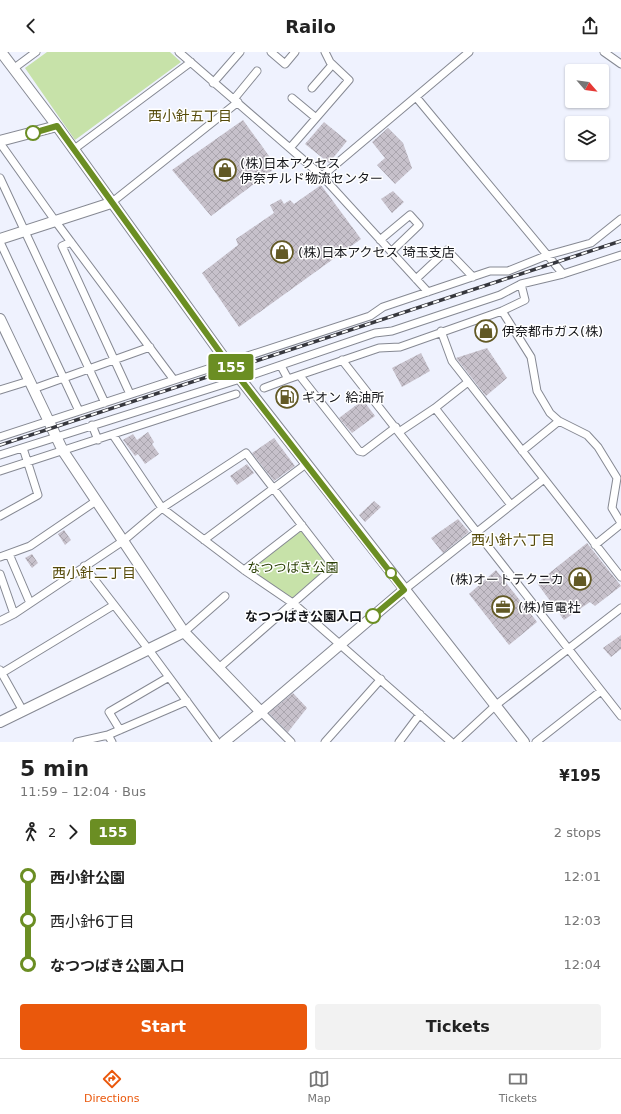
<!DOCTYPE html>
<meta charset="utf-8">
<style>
body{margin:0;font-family:"DejaVu Sans","Noto Sans JP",sans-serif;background:#f2f2f2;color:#222;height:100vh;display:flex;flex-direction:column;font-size:15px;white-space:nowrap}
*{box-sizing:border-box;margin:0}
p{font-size:13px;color:#767676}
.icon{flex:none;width:22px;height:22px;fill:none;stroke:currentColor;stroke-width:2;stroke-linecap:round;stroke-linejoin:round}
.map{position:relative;height:690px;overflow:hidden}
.panel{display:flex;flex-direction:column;background:#fff;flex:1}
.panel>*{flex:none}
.badge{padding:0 8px;border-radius:3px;font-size:14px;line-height:26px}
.needle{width:26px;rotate:118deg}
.buttons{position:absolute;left:565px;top:12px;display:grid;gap:8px}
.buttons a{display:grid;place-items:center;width:44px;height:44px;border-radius:4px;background:#fff;box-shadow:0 1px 3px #0004;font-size:20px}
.map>.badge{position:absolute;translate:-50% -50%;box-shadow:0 0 0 2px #fff}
.legs{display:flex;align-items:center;gap:6px;height:44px;padding:0 20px;font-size:13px}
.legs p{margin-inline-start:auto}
.overview{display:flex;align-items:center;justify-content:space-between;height:68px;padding:0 20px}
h1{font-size:22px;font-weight:700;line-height:30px}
.button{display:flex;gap:8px;margin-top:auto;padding:8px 20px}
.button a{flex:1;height:46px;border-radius:4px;background:#ea580c;color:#fff;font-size:16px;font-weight:700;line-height:46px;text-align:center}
.button a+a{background:#f2f2f2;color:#222}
ul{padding:0 20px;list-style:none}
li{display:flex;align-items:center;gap:14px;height:44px;font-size:15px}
li i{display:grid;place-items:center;width:6px;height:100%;margin:0 5px;background:currentColor}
li i::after{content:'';width:10px;height:10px;margin:-5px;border:3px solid;border-radius:50%;background:#fff}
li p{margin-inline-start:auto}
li:first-child i{background:linear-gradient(#0000 50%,currentColor 0)}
li:last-child i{background:linear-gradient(currentColor 50%,#0000 0)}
header{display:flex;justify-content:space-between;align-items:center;height:52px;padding:0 20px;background:#fff;font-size:18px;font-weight:700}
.tabs{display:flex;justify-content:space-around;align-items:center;height:56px;border-top:1px solid #e0e0e0;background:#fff;font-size:11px;color:#767676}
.tabs a{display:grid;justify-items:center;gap:2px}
.tabs .active{color:#ea580c}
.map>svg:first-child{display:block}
</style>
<header><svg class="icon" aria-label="back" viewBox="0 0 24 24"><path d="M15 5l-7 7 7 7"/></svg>Railo<svg class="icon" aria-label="share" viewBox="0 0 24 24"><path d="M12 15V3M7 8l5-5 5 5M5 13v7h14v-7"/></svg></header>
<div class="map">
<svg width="621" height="690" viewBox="0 0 621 690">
<defs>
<pattern id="building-cross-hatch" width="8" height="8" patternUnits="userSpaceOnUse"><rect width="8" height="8" fill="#c7c1cb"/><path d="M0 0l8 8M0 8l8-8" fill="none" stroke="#aaa5ae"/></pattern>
</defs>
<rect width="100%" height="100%" fill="#eff2fe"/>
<path fill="#c7e2a9" d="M47 0H170L181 10 75 88 25 16Z
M299 478 303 479 330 513 329 517 295 546 292 547 251 518V515Z"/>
<path fill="url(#building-cross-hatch)" d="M243 68 277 115 211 164 172 118Z
M324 70 347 89 329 111 305 92Z
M388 76 403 91 412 116 395 132 377 113 385 106 372 90Z
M321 133 361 187 239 275 202 221 238 193 236 187 274 161 270 153 281 147 284 152 290 148 294 152Z
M393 139 404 150 392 161 381 147Z
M487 272 492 285 483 288 479 275Z
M487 296 507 326 486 344 456 306Z
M421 301 430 319 402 335 392 316Z
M363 348 375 364 352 381 339 366Z
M148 380 154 390 152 392 159 402 145 412 138 402 135 404 123 388 133 382 137 388Z
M274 386 295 414 274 429 252 401Z
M247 412 254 421 237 433 230 424Z
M374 449 381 455 365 470 359 463Z
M458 467 469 480 443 501 431 486Z
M64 478 71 488 65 493 58 482Z
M587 491 621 534 595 554 590 550 564 568 537 531Z
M32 502 38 511 32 516 25 506Z
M496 518 537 570 509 593 469 542Z
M621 583V597L611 605 603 596Z
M293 641 307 656 288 680 269 661Z"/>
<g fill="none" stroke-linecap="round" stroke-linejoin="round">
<g stroke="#868993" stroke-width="9">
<path id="street" d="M179 0 322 124 428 240
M271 0 285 12 295 0
M604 0 621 12
M13 17 36 0
M213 31 240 0
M312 36 332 13
M416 45 563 222
M292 46 316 66
M234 47 257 19
M0 91 56 170 174 328
M290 96 349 28 330 10 325 0
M73 98 191 10
M322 124 469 0
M0 126 105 351
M111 151 238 50
M380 188 410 163 419 173 391 200
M0 190 79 359
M71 190 62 194 130 342
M416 227 447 198 473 225
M502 259 531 305 537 339 550 361 559 369 587 383 598 395 617 426 612 456 621 471
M441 279 452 309 621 525
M342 308 621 664
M281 314 288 327 379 296 400 295 502 259 525 248 521 232
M300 324 359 399 363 400 396 375
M264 336 288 327
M33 337 150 295
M0 338 29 329
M435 356 511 453
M92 373 98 388
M399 380 435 356 468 330
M113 383 162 456 244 518 294 552 451 690
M0 385 370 264 383 255 490 219H508L548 203 591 191 621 167
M522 399 559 369
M0 403 240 327 375 281 392 279 500 243 521 232 563 222 621 203
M0 419 236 342
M0 464 38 443 23 396
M204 488 306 412
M595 493 621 472
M9 502 30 551
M0 505 30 494 96 449
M84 514 149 598 217 690
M244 518 302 473
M0 522 14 562
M404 538 544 427
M0 569 14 562 123 489 162 456 246 401 334 515 220 615
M184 580 225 544
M0 618 23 659
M2 621 114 553
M261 660 291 690
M120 678 109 660 169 625
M108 683 112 690
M77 690 108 683 187 649
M325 690 381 627
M399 690 420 662
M456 690 496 653 621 556
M536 690 601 639"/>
</g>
<g stroke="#868993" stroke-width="12">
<path id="secondary" d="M1 0 57 74 227 310 524 690
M0 89 57 74
M0 187 111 151
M0 267 63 399 184 580
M0 670 184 580 261 660 404 538
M224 690 261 660"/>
</g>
<use href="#street" stroke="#fff" stroke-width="7"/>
<use href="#secondary" stroke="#fff" stroke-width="10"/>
<g stroke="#37383e" stroke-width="3.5">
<path id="rail" d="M0 393 621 189"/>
</g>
<use href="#rail" stroke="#fff" stroke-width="2" stroke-dasharray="6" stroke-linecap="butt"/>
</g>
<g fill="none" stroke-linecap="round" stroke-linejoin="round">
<g stroke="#fff" stroke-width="9">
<path id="line-1" d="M33 81 57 74 227 310 404 538 373 564"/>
</g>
<use href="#line-1" stroke="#6b8e23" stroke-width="6"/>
</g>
<defs>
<g id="shop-ring" transform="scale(1.15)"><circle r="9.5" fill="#fff" stroke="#625925" stroke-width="1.5"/><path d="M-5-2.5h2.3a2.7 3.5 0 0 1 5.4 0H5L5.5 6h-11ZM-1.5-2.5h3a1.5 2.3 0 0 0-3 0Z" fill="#625925"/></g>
<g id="fuel-ring" transform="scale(1.15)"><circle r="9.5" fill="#fff" stroke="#625925" stroke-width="1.5"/><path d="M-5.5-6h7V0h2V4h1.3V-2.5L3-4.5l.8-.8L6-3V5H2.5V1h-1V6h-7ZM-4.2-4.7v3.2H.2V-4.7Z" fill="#625925"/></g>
<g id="office-ring" transform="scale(1.15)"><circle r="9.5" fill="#fff" stroke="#625925" stroke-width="1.5"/><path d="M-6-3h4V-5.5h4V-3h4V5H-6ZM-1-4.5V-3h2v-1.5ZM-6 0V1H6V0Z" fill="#625925"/></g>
</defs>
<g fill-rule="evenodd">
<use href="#shop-ring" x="225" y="118"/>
<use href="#shop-ring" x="282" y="200"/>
<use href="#shop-ring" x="486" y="279"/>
<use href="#fuel-ring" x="287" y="345"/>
<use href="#shop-ring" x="580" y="527"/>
<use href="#office-ring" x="503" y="555"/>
</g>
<g fill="#fff" stroke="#6b8e23" stroke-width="2">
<circle cx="33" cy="81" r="7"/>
<circle cx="391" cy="521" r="5"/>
<circle cx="373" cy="564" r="7"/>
</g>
<g text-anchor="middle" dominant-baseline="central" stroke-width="3" stroke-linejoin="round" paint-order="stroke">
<g font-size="13" fill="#15161a" stroke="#fff" text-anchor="start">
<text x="240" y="111">(株)日本アクセス<tspan x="240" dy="15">伊奈チルド物流センター</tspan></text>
<text x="298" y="200">(株)日本アクセス 埼玉支店</text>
<text x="502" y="279">伊奈都市ガス(株)</text>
<text x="302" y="345">ギオン 給油所</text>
<text x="564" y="527" text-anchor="end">(株)オートテクニカ</text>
<text x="518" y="555">(株)恒電社</text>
</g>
<g font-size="13" fill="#2b4005" stroke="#fff">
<text x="293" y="515">なつつばき公園</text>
</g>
<g font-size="13" font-weight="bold" fill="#15161a" stroke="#fff" text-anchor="end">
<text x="362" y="564">なつつばき公園入口</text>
</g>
<g font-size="14" fill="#564b0a" stroke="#fff">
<text x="190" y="64">西小針五丁目</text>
<text x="513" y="488">西小針六丁目</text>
<text x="94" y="521">西小針二丁目</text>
</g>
</g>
</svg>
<div class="buttons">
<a><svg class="needle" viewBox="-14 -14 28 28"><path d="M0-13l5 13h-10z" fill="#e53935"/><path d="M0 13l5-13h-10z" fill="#767676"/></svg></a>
<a><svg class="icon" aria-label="layers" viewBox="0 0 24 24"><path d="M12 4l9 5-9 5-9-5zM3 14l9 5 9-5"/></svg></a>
</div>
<b class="badge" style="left:231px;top:315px;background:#6b8e23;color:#fff">155</b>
</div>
<section class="panel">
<div class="overview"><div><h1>5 min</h1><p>11:59 – 12:04 · Bus</p></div><b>¥195</b></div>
<div class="legs"><svg class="icon" aria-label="walk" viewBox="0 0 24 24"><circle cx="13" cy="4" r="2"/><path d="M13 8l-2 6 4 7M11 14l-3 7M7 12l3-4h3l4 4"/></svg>2<svg class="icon" aria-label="forward" viewBox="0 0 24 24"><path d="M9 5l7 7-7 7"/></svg><b class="badge" style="background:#6b8e23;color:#fff">155</b><p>2 stops</p></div>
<ul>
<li><i style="color:#6b8e23"></i><b>西小針公園</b><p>12:01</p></li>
<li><i style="color:#6b8e23"></i><span>西小針6丁目</span><p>12:03</p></li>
<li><i style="color:#6b8e23"></i><b>なつつばき公園入口</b><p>12:04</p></li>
</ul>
<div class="button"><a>Start</a><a>Tickets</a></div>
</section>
<nav class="tabs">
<a class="active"><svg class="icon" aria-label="directions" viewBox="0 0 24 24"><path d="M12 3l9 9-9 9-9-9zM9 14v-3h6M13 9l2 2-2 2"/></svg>Directions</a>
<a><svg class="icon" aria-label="map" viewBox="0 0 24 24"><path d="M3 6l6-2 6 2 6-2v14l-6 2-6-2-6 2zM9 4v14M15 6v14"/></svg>Map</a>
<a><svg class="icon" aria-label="tickets" viewBox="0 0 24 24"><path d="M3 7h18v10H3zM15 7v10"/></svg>Tickets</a>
</nav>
